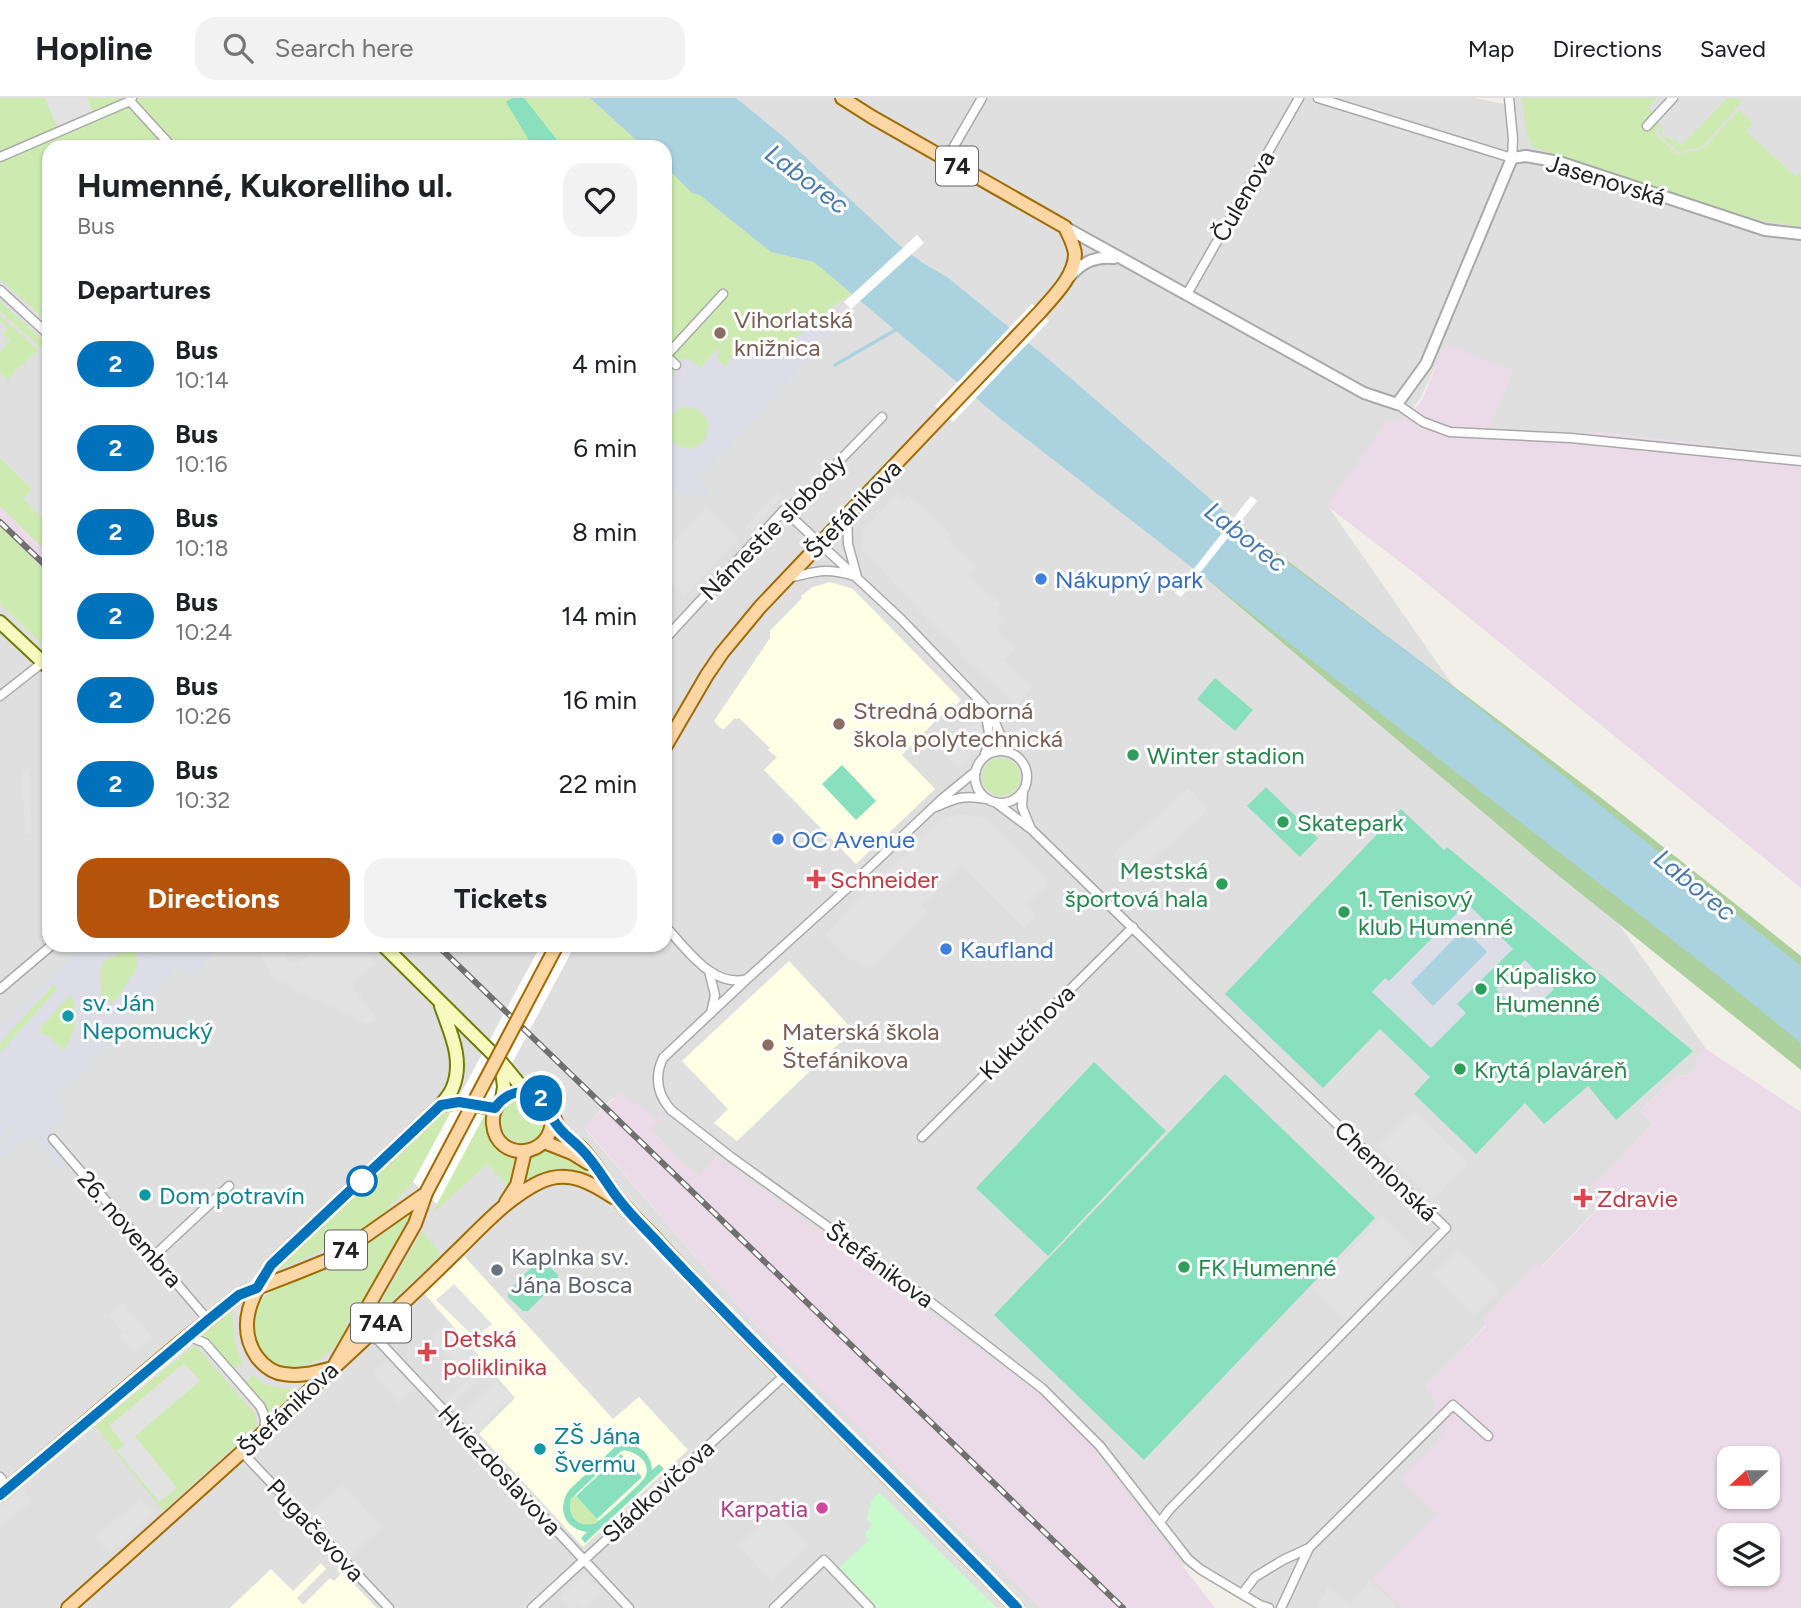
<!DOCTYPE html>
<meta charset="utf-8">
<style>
body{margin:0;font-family:Figtree,sans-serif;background:#f2f2f2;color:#202124;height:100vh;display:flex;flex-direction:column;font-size:26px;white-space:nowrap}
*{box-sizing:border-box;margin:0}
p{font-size:23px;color:#757577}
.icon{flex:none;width:38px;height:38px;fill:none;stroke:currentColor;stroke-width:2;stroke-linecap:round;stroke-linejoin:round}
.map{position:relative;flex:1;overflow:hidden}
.details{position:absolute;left:42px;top:42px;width:630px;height:812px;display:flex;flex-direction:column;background:#fff;border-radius:21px;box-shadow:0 2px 5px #0004}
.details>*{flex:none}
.badge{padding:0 14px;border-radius:23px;font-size:24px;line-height:46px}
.needle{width:46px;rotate:249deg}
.tools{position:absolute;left:1717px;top:1348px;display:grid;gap:14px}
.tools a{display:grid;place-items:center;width:63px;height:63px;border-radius:14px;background:#fff;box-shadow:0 2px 5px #0004;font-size:35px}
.map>.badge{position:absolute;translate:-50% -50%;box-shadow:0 0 0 4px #fff}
h2{padding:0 35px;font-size:26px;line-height:63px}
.round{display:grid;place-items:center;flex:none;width:74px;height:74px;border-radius:21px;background:#f2f2f2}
.headline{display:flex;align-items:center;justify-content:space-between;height:119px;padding:0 35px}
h1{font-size:33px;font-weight:700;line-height:52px}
.action{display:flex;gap:14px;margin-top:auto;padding:14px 35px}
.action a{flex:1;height:80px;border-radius:21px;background:#b45309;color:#fff;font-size:28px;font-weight:700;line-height:80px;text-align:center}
.action a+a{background:#f2f2f2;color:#202124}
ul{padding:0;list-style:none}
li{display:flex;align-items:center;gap:21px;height:84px;padding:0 35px}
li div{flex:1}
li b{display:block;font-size:26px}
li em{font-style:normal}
li .badge{min-width:77px;font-weight:700;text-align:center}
header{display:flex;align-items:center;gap:42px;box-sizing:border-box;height:98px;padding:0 35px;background:#fff;border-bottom:2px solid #e0e0e0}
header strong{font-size:33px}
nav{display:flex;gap:38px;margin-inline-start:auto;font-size:24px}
.search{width:490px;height:63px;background:#f2f2f2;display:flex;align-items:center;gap:18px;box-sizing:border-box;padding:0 24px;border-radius:21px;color:#757577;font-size:26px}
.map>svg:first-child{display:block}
</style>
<header>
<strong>Hopline</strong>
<div class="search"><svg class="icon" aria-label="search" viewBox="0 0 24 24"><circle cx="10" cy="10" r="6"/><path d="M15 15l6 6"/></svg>Search here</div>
<nav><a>Map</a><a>Directions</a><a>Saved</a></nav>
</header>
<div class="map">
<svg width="1801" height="1510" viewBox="0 0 1801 1510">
<rect width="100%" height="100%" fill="#f2efe9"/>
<path fill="#e0dfdf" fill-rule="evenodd" d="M0 0H1475L1509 7V0H1801V358L1596 334 1590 337 1488 331 1446 246 1420 301 1403 323 1328 408 1706 951 1696 961 1697 970 1690 977 1677 978 1640 1013 1653 1026 1597 1085 1601 1107 1541 1169 1537 1166 1498 1206 1486 1227 1447 1268 1426 1288 1436 1302 1434 1314 1444 1335 1436 1416 1400 1510H1254L1179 1464 1083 1337 1046 1301 717 1058 700 1080 650 1032 657 1022 618 997 608 1004 584 1030 736 1205 789 1261 1041 1510H0ZM49 49H665V847H49Z"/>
<path fill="#ebdbe8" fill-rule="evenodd" d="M1445 246 1514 273 1488 331 1590 337 1595 334 1801 358V790L1408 470 1327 408 1387 323H1403L1422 302Z
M0 408 49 456V476L0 428Z
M1706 951 1801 1014V1510H1400V1507L1372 1482 1436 1416 1400 1381 1444 1335 1430 1318 1434 1314 1436 1302 1426 1288 1447 1268 1486 1228 1482 1223 1498 1206 1537 1165 1542 1169 1601 1108 1596 1102 1600 1097 1590 1088 1595 1083 1597 1085 1653 1026 1640 1013 1677 978 1690 977 1697 970 1696 961ZM1729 1360H1768V1398H1729ZM1729 1437H1768V1475H1729Z
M621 994 657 1022 661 1016 663 1018 650 1032 699 1079 717 1058 1046 1301 1083 1337 1215 1510H1041L789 1261 736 1205 584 1029Z"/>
<path fill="#ffffe5" d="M830 484 853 491 961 602 956 607 953 605 902 657 935 691 856 766 764 672 777 659 768 652 770 650 739 620 737 621 735 620 724 631 720 630 714 623 770 540V533L802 500 801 498 813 489Z
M789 863 853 932 737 1043 714 1025 728 1011 682 963Z
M464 1158 613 1321 639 1299 688 1352 583 1449 479 1336 515 1300 424 1195Z
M321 1465 326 1471 297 1500 303 1507 330 1480 334 1483 341 1476 338 1473 339 1471 377 1510H230L271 1471 293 1493Z"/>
<path fill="#cdebb0" d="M0 0H590L644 49H49V225L0 181Z
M1522 0H1657L1648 9 1653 15 1644 25 1642 30 1648 34 1657 24 1661 26 1656 33 1657 38 1677 56 1701 51 1705 49 1739 12 1753 25 1746 33 1794 77 1797 78 1801 74V129L1765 123 1712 108 1647 86 1569 63 1532 48 1526 33Z
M1727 0H1737L1742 4 1703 48 1678 54 1658 36 1662 28 1664 30 1660 37 1664 40 1666 38 1672 43 1675 41 1682 47Z
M665 68 771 154 814 164 852 196 833 208 817 224 794 240 780 246 749 250 665 314Z
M0 203 49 248V257L0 213Z
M0 218 38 252 21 268 20 267 8 282 0 275V254L10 242 3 236 8 230 0 223Z
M667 330a21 21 0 1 1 42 0a21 21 0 1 1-42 0Z
M0 360 32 391 23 401 42 420 49 414V456L0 408Z
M0 428 49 476V552L0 506Z
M982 679a19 19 0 1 1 38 0a19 19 0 1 1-38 0Z
M137 852V870L120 896 112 905 102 902C101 894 98 882 100 873 102 858 124 853 137 852Z
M54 886 58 890 0 955V945Z
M71 895C79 924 77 927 64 954L49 939 37 934Z
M500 1022a23 23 0 1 1 46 0a23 23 0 1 1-46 0Z
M460 1010 489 1016 488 1024 518 1056 516 1071 509 1089 487 1066 433 1115 437 1105 413 1084 383 1116 353 1138 280 1171 279 1169 440 1016 445 1012Z
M550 1052C565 1056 579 1064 589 1076L586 1078C570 1065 547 1072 530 1081L527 1080C520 1062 534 1052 550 1052Z
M414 1109 417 1110C405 1132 393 1154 381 1176 366 1202 345 1245 319 1262 313 1266 305 1267 299 1268 295 1269 292 1270 288 1270 259 1270 247 1230 258 1208 261 1201 267 1197 272 1192L335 1165 361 1151 390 1131Z
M422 1133 441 1156 370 1224Z
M228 1213 232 1214C234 1234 233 1246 243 1265L233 1272 207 1241 199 1237Z
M196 1248 255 1316 257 1327 163 1413 95 1328 193 1249Z
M253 1277C268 1291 282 1290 300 1292L270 1321 266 1310 244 1286Z
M574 1396 599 1423C579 1436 560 1416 574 1396Z"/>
<path fill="#add19e" d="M1243 429 1604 702 1801 858V972L1549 770 1208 482Z"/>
<path fill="#c8facc" d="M879 1394 997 1510H877L839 1470 869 1442 864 1436 872 1427 867 1421 871 1404Z"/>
<path fill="#88e0be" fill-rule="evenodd" d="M512 0H524L561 47 558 49H533L506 4Z
M1215 580 1253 612 1235 633 1197 601Z
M842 667 876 703 856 722 822 686Z
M1266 689 1318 740 1300 759 1247 708Z
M1401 711 1444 752 1447 749 1693 953 1616 1022 1588 988 1544 1026 1525 1005 1476 1056 1414 996 1430 979 1380 931 1323 990 1225 896Z
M1094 964 1166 1033 1048 1158 976 1090Z
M1225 976 1375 1120 1144 1362 994 1217Z
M538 1163H544L558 1177V1183L528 1213H523L508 1199 509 1192Z
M623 1346C640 1347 651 1355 652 1372L659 1366 664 1371 585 1445 581 1440 587 1434C564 1431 556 1409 570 1391L615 1349ZM624 1352C636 1354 652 1364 645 1379 642 1385 604 1419 596 1425 579 1431 566 1419 571 1401L620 1354Z
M621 1356 642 1379 597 1421 576 1398Z"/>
<path fill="#e2e2e2" d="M45 0H87L93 14 57 29Z
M777 394 782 398 751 433 746 428Z
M897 395 904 402 908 397 951 436 947 441 976 468 968 477 1001 506 996 511 1006 521 996 533 1015 550 1004 563 1032 589 1016 607 959 555 961 553 932 527 863 451 861 435Z
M706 409 739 440 685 497 665 479V453Z
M977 620 980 623 982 633 979 650 958 670 943 654Z
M22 674H29L32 736H25Z
M1188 690 1208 712 1133 779 1113 757Z
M958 716 969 717 985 721 995 730 1049 785 1027 807 1036 817 1024 830 962 768 922 808 927 814 869 871 848 860 826 837 853 807 852 805 940 723Z
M315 847H359L377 865 351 886 377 921 366 926 291 890 272 879 265 867 262 854 271 848 275 852 285 855 289 864 296 865 307 859Z
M1414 1012 1468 1065 1433 1101 1378 1048Z
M1382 1118 1414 1150 1345 1221 1313 1190Z
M1458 1151 1499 1192 1474 1218 1433 1177Z
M454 1186 492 1226 475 1240 436 1202Z
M123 1205 153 1239 134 1255 119 1238 123 1234 108 1218Z
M447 1224 481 1260 465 1276 431 1240Z
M387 1262 414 1290 399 1305 372 1276Z
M184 1265 200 1283 135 1338 177 1390 159 1404 117 1353 124 1347 109 1328Z
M477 1272 483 1277 451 1307 446 1301Z
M497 1282 512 1299 476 1333 461 1317Z
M343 1386 382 1430 349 1460 309 1418Z
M23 1390 32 1403 0 1428V1409Z
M141 1400 155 1416 109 1456 95 1439Z
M775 1413 808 1448 771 1483 738 1447Z
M585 1475 602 1494 585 1510H581L578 1507 574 1510H570L560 1499Z
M1369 1483 1396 1506 1395 1510H1317L1328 1489 1351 1506Z"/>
<path fill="#dddde8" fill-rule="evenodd" d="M833 208 845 219 699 382 710 393 702 402 694 394 687 401 674 389 665 398V300L671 293 665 287V284L675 273 676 271 674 269 683 260 693 263 700 270 717 251 720 254 716 260 727 270 730 260 741 250V248L744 245 749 249 780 246 794 240 817 224ZM684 309 697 311 702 315 709 326 706 340 702 346 688 351 675 346 667 334 669 321 678 311Z
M1467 805 1513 851 1457 906 1466 915 1431 950 1372 894 1385 880 1389 883ZM1464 831 1487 854 1411 885Z
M84 847H113V848L147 847V856L150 859 159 852 161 847H220L194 880 179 867 154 896 75 982 55 1001 67 1013 54 1028 50 1036V1046L54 1054 66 1068 61 1072 29 1037 0 1062V1048L18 1029 13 1027 0 1039V955L58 890 53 886 0 945V929ZM136 852 137 870 120 896 112 905 102 902 99 872 105 863 124 853ZM71 896 76 912V930L64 953 49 939 37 933Z
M1525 862 1554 891 1525 920 1496 891Z"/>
<path fill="#aad3df" d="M590 0H736L785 40 899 147 923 165 947 179 1053 265 1266 449 1414 558 1801 868V945L1711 872 1002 322 814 164 771 154 700 97 692 95 665 68V49H644Z
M1464 831 1487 854 1433 908 1411 885Z"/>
<path fill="#fff" d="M917 137 924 145 851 211 844 204Z
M1032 206 1049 223 953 324 935 308Z
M1251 398 1257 403 1181 499 1175 495Z
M541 847H575L437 1106 413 1084Z"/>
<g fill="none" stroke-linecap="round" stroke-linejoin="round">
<path stroke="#aad3df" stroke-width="3.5" d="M835 267 897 231"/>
<g stroke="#a9a9a9" stroke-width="11">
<path id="minor" d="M1318 0 1512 60 1513 41 1509 0
M130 3 172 49
M1647 28 1673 0
M0 59 130 3 132 0
M946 62 982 0
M0 192 49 237
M1187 196 1299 0
M665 257 676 267
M666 258 723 196
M1397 306 1423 324 1450 334 1571 340 1801 363
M784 412 901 521 982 605 992 617 1007 653
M847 418 848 446 857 479
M788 480C816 474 825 469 854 478
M665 541 784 412 804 399 882 319
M0 598 42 565
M984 611C989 632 992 638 984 659
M975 679a26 26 0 1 1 52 0a26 26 0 1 1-52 0Z
M1023 693 1022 709 1031 731
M995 704 1031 731 1190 886 1446 1130 1170 1411 1160 1424
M936 709C957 699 965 697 987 701
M665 828C686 850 713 891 747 881L853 785 943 700 976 673
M709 873 715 897 711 915
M747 881 663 960C654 979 657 996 671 1012L731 1059 906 1185 1043 1291 1100 1348 1188 1461 1200 1471 1260 1507 1269 1510
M0 891 52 847
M922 1039 1133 829
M53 1041 208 1222
M154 1158 229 1088
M188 1238 205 1245 260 1308C265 1317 266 1323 264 1332
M367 1239 378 1242 629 1510
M242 1354 389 1510
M0 1379 9 1391
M1242 1496 1255 1479 1283 1462 1309 1450
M532 1510 785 1277
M774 1510 824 1462 870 1510
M1281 1510 1309 1450 1453 1307 1488 1338"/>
</g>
<g stroke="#a9a9a9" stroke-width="14">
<path id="tertiary" d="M1065 129 1364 295 1397 306 1426 266 1512 60 1526 58 1559 64 1765 132 1801 136
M1070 178C1083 164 1095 158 1114 160"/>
</g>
<g stroke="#707d05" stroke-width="16">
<path id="secondary" d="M0 524 49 570
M383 847 501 964 525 993
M441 908C450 934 464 961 453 989 451 995 445 1002 441 1007
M501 964 504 989 502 1001"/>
</g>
<g stroke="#a06b00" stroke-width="16">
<path id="primary" d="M665 649 707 577 722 555 760 509 1040 214C1053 199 1075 178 1075 156 1074 146 1069 138 1065 129L872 19 842 0
M552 1020C553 1061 496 1065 493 1026 490 995 532 981 548 1007 554 1016 555 1026 562 1035 568 1042 577 1045 583 1052 597 1067 607 1087 620 1103 630 1116 642 1127 653 1138 674 1162 696 1185 718 1208 817 1310 919 1408 1017 1510
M544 1044 572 1055 588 1065
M426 1095 415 1126 333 1270C317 1274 301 1279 284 1276 273 1275 264 1268 257 1259 235 1227 253 1196 271 1167L441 1007 459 1004 495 1011
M506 1104 517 1087 525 1053
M0 1397 176 1248 239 1197 296 1175 328 1162 348 1150 425 1096
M68 1510C168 1421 269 1331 367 1239 396 1212 426 1184 455 1155 481 1130 507 1100 540 1084 568 1071 590 1084 613 1099"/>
</g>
<use href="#minor" stroke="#fff" stroke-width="8"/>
<use href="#tertiary" stroke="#fff" stroke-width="10"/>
<use href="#secondary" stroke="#f7fabf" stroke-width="12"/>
<use href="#primary" stroke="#fcd6a4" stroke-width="12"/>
<g stroke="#707070" stroke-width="6">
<path id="rail" d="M0 424 49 471
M437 847 1123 1510"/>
</g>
<use href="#rail" stroke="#fff" stroke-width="3.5" stroke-dasharray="10" stroke-linecap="butt"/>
<g stroke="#a06b00" stroke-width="16" stroke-linecap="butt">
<path id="primary-bridge" d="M426 1095 557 847"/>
</g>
<use href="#primary-bridge" stroke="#fcd6a4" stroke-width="12"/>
</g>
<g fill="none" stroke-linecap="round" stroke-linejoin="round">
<g stroke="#fff" stroke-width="16">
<path id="line" d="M0 1397 208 1222 239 1197 257 1190 271 1167 441 1007 459 1004 495 1010C507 992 534 986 548 1007 551 1011 551 1017 553 1021 560 1035 572 1041 582 1052 597 1067 607 1087 620 1103 633 1120 649 1134 663 1150 778 1273 901 1388 1017 1510"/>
</g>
<use href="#line" stroke="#0072bc" stroke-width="10"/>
</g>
<g fill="#8d6e63" stroke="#fff" stroke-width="2.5">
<circle cx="720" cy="235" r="7"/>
<circle cx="839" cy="626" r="7"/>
<circle cx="768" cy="947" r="7"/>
</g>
<g fill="#3f7fe0" stroke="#fff" stroke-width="2.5">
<circle cx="1041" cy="481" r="7"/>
<circle cx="778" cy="741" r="7"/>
<circle cx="946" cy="851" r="7"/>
</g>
<g fill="#2e9e5b" stroke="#fff" stroke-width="2.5">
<circle cx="1133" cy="657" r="7"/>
<circle cx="1283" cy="724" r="7"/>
<circle cx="1222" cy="786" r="7"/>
<circle cx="1344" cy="814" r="7"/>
<circle cx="1481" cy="891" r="7"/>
<circle cx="1460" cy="971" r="7"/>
<circle cx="1184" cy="1169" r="7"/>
</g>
<g fill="#e0444e" stroke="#fff" stroke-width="2.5">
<path d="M812.5 770.5h7v7h7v7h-7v7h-7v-7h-7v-7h7z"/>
<path d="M1579.5 1089.5h7v7h7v7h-7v7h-7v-7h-7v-7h7z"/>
<path d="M423.5 1243.5h7v7h7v7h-7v7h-7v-7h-7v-7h7z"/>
</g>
<g fill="#0f9aa8" stroke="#fff" stroke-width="2.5">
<circle cx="68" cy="918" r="7"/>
<circle cx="145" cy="1097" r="7"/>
<circle cx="540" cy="1351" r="7"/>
</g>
<circle fill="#fff" stroke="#0072bc" stroke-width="3.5" cx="362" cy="1083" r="14"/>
<circle fill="#6b7280" stroke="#fff" stroke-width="2.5" cx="497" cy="1172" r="7"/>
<circle fill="#d1479c" stroke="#fff" stroke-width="2.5" cx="822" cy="1410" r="7"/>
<g text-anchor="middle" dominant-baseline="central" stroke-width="6" stroke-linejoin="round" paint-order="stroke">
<g fill="#fff" stroke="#646464" stroke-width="2">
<rect x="936" y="48.5" width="42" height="39" rx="5"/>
<rect x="325" y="1132.5" width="42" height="39" rx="5"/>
<rect x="351" y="1205.5" width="60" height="39" rx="5"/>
</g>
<g font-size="23" font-weight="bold" fill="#222">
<text x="957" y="68">74</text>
<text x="346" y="1152">74</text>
<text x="381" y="1225">74A</text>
</g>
<g font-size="24" fill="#222" stroke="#fff">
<text transform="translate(1606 82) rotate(17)">Jasenovská</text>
<text transform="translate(1243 98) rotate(-60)">Čulenova</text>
<text transform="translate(853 411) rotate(-46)">Štefánikova</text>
<text transform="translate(773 429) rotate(-45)">Námestie slobody</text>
<text transform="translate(1027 934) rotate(-45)">Kukučínova</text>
<text transform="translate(1386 1073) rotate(44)">Chemlonská</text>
<text transform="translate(130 1131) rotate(49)">26. novembra</text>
<text transform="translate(880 1167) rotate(36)">Štefánikova</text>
<text transform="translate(288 1311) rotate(-43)">Štefánikova</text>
<text transform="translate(500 1372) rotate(47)">Hviezdoslavova</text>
<text transform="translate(658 1393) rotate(-42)">Sládkovičova</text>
<text transform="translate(316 1432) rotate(47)">Pugačevova</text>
</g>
<g font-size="24" fill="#785e54" stroke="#fff" text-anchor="start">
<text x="734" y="221">Vihorlatská<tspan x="734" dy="28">knižnica</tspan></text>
<text x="853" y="612">Stredná odborná<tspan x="853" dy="28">škola polytechnická</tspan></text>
<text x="782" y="933">Materská škola<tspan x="782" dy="28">Štefánikova</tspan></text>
</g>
<g font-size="24" fill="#366cbe" stroke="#fff" text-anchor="start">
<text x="1055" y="481">Nákupný park</text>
<text x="792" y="741">OC Avenue</text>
<text x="960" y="851">Kaufland</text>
</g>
<g font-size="24" fill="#27864d" stroke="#fff" text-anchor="start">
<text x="1147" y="657">Winter stadion</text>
<text x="1297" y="724">Skatepark</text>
<text x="1208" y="772" text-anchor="end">Mestská<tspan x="1208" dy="28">športová hala</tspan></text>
<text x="1358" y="800">1. Tenisový<tspan x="1358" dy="28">klub Humenné</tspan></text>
<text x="1495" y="877">Kúpalisko<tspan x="1495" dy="28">Humenné</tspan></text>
<text x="1474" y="971">Krytá plaváreň</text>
<text x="1198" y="1169">FK Humenné</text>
</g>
<g font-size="24" fill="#be3a42" stroke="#fff" text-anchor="start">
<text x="830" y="781">Schneider</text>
<text x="1597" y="1100">Zdravie</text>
<text x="443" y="1240">Detská<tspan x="443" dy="28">poliklinika</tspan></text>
</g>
<g font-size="24" fill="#0d838f" stroke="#fff" text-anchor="start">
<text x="82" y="904">sv. Ján<tspan x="82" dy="28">Nepomucký</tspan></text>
<text x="159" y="1097">Dom potravín</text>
<text x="554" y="1337">ZŠ Jána<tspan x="554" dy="28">Švermu</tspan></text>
</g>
<g font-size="24" fill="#5b616d" stroke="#fff" text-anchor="start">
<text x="511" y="1158">Kaplnka sv.<tspan x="511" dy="28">Jána Bosca</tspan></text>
</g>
<g font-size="24" fill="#b23c85" stroke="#fff" text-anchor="end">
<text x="808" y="1410">Karpatia</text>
</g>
<g font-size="26" font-style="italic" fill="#4a7aab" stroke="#fff">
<text transform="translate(807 81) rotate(37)">Laborec</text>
<text transform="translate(1246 439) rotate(38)">Laborec</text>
<text transform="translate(1695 787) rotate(39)">Laborec</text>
</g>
</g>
</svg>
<div class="tools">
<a><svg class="needle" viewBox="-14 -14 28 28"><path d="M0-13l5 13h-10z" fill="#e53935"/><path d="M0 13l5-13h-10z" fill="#757577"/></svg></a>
<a><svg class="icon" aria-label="layers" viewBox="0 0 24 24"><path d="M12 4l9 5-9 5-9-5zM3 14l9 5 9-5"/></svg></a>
</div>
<b class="badge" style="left:541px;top:1000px;background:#0072bc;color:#fff">2</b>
<section class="details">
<div class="headline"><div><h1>Humenné, Kukorelliho ul.</h1><p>Bus</p></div><a class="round"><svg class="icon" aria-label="heart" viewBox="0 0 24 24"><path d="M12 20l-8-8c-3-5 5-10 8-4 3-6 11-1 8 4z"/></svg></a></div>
<h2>Departures</h2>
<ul>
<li><span class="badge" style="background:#0072bc;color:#fff">2</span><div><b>Bus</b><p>10:14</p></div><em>4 min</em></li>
<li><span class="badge" style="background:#0072bc;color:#fff">2</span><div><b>Bus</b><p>10:16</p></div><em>6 min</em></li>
<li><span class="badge" style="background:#0072bc;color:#fff">2</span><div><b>Bus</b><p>10:18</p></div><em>8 min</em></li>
<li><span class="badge" style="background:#0072bc;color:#fff">2</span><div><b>Bus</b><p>10:24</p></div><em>14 min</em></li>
<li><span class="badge" style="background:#0072bc;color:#fff">2</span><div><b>Bus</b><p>10:26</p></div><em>16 min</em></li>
<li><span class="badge" style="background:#0072bc;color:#fff">2</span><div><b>Bus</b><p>10:32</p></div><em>22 min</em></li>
</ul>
<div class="action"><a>Directions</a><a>Tickets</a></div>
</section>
</div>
